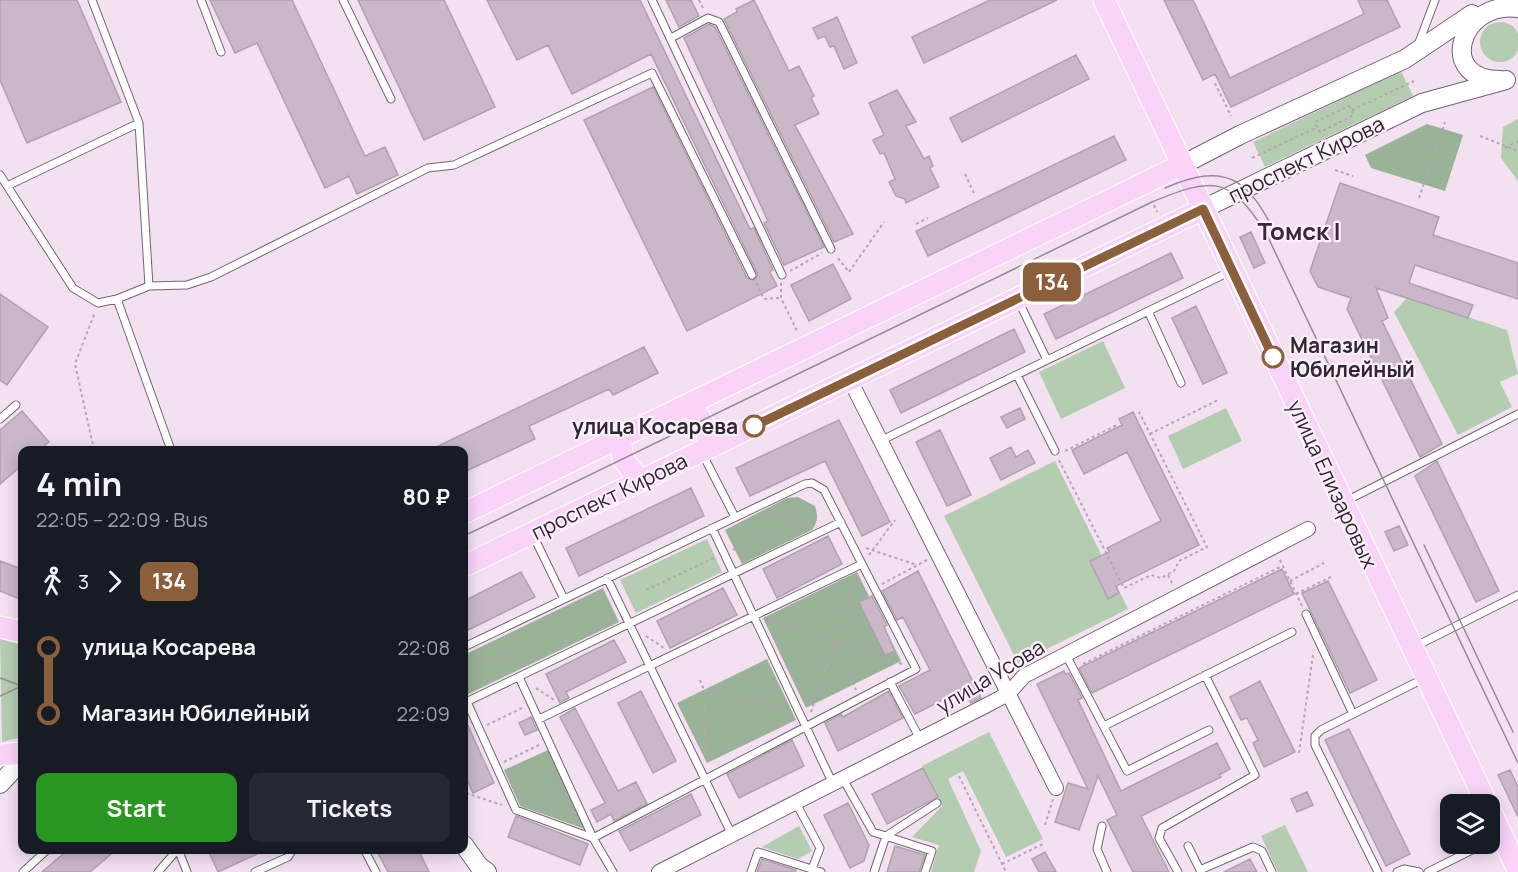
<!DOCTYPE html>
<meta charset="utf-8">
<style>
body{margin:0;font-family:Manrope,sans-serif;background:#242831;color:#f1f3f6;height:100vh;display:flex;flex-direction:column;font-size:22px;white-space:nowrap}
*{box-sizing:border-box;margin:0}
p{font-size:20px;color:#9ea1a6}
.icon{flex:none;width:33px;height:33px;fill:none;stroke:currentColor;stroke-width:2;stroke-linecap:round;stroke-linejoin:round}
.map{position:relative;flex:1;overflow:hidden}
.sheet{position:absolute;left:18px;top:446px;width:450px;height:408px;display:flex;flex-direction:column;background:#171b24;border-radius:12px;box-shadow:0 3px 15px #0003}
.sheet>*{flex:none}
.badge{padding:0 12px;border-radius:9px;font-size:21px;line-height:39px}
.tools{position:absolute;left:1440px;top:794px;display:grid;gap:12px}
.tools a{display:grid;place-items:center;width:60px;height:60px;border-radius:12px;background:#171b24;box-shadow:0 3px 15px #0003;font-size:30px}
.map>.badge{position:absolute;translate:-50% -50%;box-shadow:0 0 0 3px #fff}
.legs{display:flex;align-items:center;gap:9px;height:66px;padding:0 18px;font-size:20px}
.legs p{margin-inline-start:auto}
.overview{display:flex;align-items:center;justify-content:space-between;height:102px;padding:0 18px}
h1{font-size:33px;font-weight:700;line-height:45px}
.primary-button{display:flex;gap:12px;margin-top:auto;padding:12px 18px}
.primary-button a{flex:1;height:69px;border-radius:12px;background:#289621;color:#fff;font-size:24px;font-weight:700;line-height:69px;text-align:center}
.primary-button a+a{background:#242831;color:#f1f3f6}
ul{padding:0 18px;list-style:none}
li{display:flex;align-items:center;gap:21px;height:66px;font-size:22px}
li i{display:grid;place-items:center;width:9px;height:100%;margin:0 8px;background:currentColor}
li i::after{content:'';width:15px;height:15px;margin:-8px;border:4px solid;border-radius:50%;background:#171b24}
li p{margin-inline-start:auto}
li:first-child i{background:linear-gradient(#0000 50%,currentColor 0)}
li:last-child i{background:linear-gradient(currentColor 50%,#0000 0)}
.map>svg:first-child{display:block}
</style>
<div class="map">
<svg width="1518" height="872" viewBox="0 0 1518 872">
<rect width="100%" height="100%" fill="#f3e0f1"/>
<path fill="#b4cdb1" d="M1480 42a20 20 0 1 1 40 0a20 20 0 1 1-40 0Z
M1401 71 1413 96 1265 167 1253 142Z
M1518 119V181L1501 158 1503 127Z
M1408 297 1507 330 1518 374 1500 382 1512 407 1458 435 1394 312Z
M1103 341 1125 388 1061 419 1039 372Z
M1226 408 1242 441 1183 469 1168 436Z
M1055 461 1128 609 1018 663 944 516Z
M707 539 722 572 636 613 620 580Z
M0 639 22 645V737L2 742Z
M989 732 1043 839 1006 857 963 771 948 779 981 851 974 872H931L939 845 912 837 942 806 922 766Z
M1285 825 1308 872H1278L1261 836Z
M799 826 812 851 798 859 762 847Z"/>
<path fill="#9ab297" d="M1427 124 1463 135 1445 191 1371 168 1365 155Z
M798 497 815 506C818 516 818 522 812 530L742 564 725 530 787 498Z
M857 572 901 661 806 708 763 618Z
M603 588 619 622 464 696V655Z
M767 659 796 720 707 763 677 703Z
M548 750 585 829 520 806 504 770Z"/>
<path fill="#cab8c9" stroke="#b2a0b1" stroke-width="1.5" d="M0 0H77L121 102 27 143 0 80Z
M210 0H292L365 156 385 147 398 175 357 194 349 176 325 188 257 43 235 53Z
M358 0H444L495 107 424 140Z
M487 0H640L750 229 754 228 773 270 770 272 777 286 687 331 584 120 653 87 747 278 754 280 758 275 651 54 572 94 548 45 517 60Z
M666 0H691L699 16 679 27Z
M754 0 789 71 799 66 814 96 811 98 819 114 795 125 853 234 834 242 724 19 737 12 736 9Z
M990 0H1057L924 63 912 37Z
M1164 0H1193L1230 78 1364 14 1358 0H1387L1400 27 1231 107 1215 74 1203 80Z
M837 17 857 63 844 69 834 46 830 47 825 36 818 39 813 28Z
M709 24 715 27 824 247 784 265 764 223 768 221 684 38Z
M1076 55 1089 79 962 142 950 118Z
M897 90 916 122 906 126 924 159 929 156 933 166 930 168 939 187 906 203 905 199 896 196 889 182 895 179 884 153 880 154 873 140 884 135 869 103Z
M1114 136 1126 160 928 256 916 231Z
M1340 183 1439 217 1433 235 1518 263V299L1415 265 1409 283 1473 305 1468 318 1376 288 1388 318 1382 321 1442 444 1420 457 1347 309 1351 298 1318 287 1310 271Z
M1251 232 1265 263 1254 268 1240 237Z
M1171 253 1183 278 1056 339 1044 314Z
M833 264 851 299 809 321 791 285Z
M0 294 48 327 7 385 0 380Z
M1196 306 1227 373 1203 384 1172 318Z
M1014 329 1025 352 901 413 890 390Z
M644 347 658 373 613 395 609 389 529 426 535 439 464 472V450H430Z
M1020 408 1025 419 1007 428 1001 417Z
M22 411 49 442 39 450H22V465L0 484V430Z
M1133 412 1199 545 1116 586 1119 593 1108 599 1090 561 1109 552 1107 548 1161 521 1127 452 1084 474 1072 450 1122 425 1119 419Z
M839 420 890 522 862 536 825 461 750 496 736 468Z
M940 430 971 495 947 506 916 442Z
M1011 447 1016 457 1028 450 1035 463 1001 480 990 458Z
M1437 461 1499 591 1476 602 1415 476Z
M691 488 704 516 579 576 566 548Z
M1399 526 1408 545 1394 551 1385 532Z
M828 536 842 564 777 598 763 569Z
M0 561 22 569V600L0 591Z
M1282 569 1294 594 1092 693 1079 668Z
M918 571 981 698 971 703 964 689 915 714 899 686 930 670 903 617 897 620 882 591Z
M521 572 535 597 464 632V601Z
M1328 581 1377 680 1350 693 1302 593Z
M723 588 737 615 670 648 657 621Z
M872 596 887 625 884 627 895 651 885 655 859 602Z
M614 640 626 662 566 692 569 698 560 703 546 674Z
M1064 671 1065 674 1069 673 1082 698 1078 700 1121 791 1217 743 1230 769 1219 775 1221 777 1141 816 1169 872H1133L1107 820 1117 815 1098 776 1079 830 1055 822 1068 783 1088 789 1037 684Z
M1260 681 1295 752 1264 767 1253 743 1258 740 1247 718 1241 720 1230 697Z
M641 691 676 761 653 773 618 703Z
M889 691 903 718 838 751 825 723 841 714 843 717Z
M575 708 618 791 636 782 647 804 614 821 611 814 597 822 591 810 605 803 560 717Z
M464 717 494 783 473 793 464 773Z
M531 717 537 730 525 735 519 723Z
M1349 729 1410 854 1386 866 1325 740Z
M792 740 804 766 739 798 727 774Z
M923 768 938 797 887 824 872 794Z
M1510 770 1518 787V817L1498 775Z
M1307 792 1313 805 1297 812 1291 799Z
M691 794 701 815 630 851 619 831Z
M848 803 869 845 864 861 850 868 824 815Z
M516 816 588 844 580 865 508 837Z
M895 846 925 855 919 872H887Z
M69 849H117L90 872H42Z
M216 849H268L218 872 209 852Z
M376 849H418L429 872H388Z
M1045 852 1056 872H1039L1032 859Z
M762 859 796 870 795 872H757Z
M1250 859 1257 872H1224Z"/>
<g fill="none" stroke-linecap="round" stroke-linejoin="round">
<g stroke="#746473" stroke-width="9">
<path id="lane" d="M92 0 139 123 149 286
M201 0 221 52
M343 0 391 99
M652 0 782 275
M671 38 708 18 719 22 831 249
M1418 45 1435 0
M0 175 73 288 98 303 117 299 149 286 187 285 211 277 428 168 454 165 652 73 752 275
M7 186 139 123
M117 299 171 450
M1018 300 1047 360
M1148 311 1181 383
M1017 375 1055 451
M0 419 16 405
M880 441 1231 271
M702 453 735 517
M1344 502 1518 414
M712 528 833 784
M533 535 564 599
M607 578 732 835
M1306 614 1353 714
M1416 646 1518 595
M464 647 805 484 812 483 824 490 916 669 593 838 516 810 467 702
M1066 655 1127 771 1209 730
M519 677 593 838 613 872
M890 682 921 741
M464 703 841 522
M539 719 862 564
M1104 726 1292 632
M843 779 873 832 932 851 925 872
M796 803 820 848 812 869
M1102 826 1097 849 1107 872
M1188 846 1201 872
M178 849 187 872
M364 849 376 872
M1200 870 1253 847 1262 851 1272 872
M23 872 48 849
M158 872 178 849
M255 872 288 857 293 849
M751 872 758 852 821 872
M874 872 886 836 937 803
M1178 872 1159 838 1162 828 1255 775 1205 675
M1378 872 1315 745V736L1321 730 1423 679
M1397 872 1404 869 1419 872
M1428 872 1486 843"/>
</g>
<g stroke="#746473" stroke-width="16">
<path id="street" d="M850 380 1056 788
M659 872 987 705 1008 694 1024 676 1308 529"/>
</g>
<g stroke="#746473" stroke-width="20">
<path id="secondary" d="M1501 80C1436 81 1459 0 1518 8
M1182 165 1240 135 1405 59 1472 14
M1203 209 1422 103 1506 80
M0 784 22 760
M464 845 479 866 487 872"/>
</g>
<g stroke="#fff" stroke-width="23">
<path id="primary" d="M1104 0 1487 804
M688 405C702 418 708 428 709 448
M620 437 623 459 640 481
M464 513 1182 165
M464 566 1203 209
M0 627 22 632
M0 755 22 753
M1490 810 1518 870"/>
</g>
<path stroke="#b5a6b3" stroke-width="2" stroke-dasharray="3 3" stroke-linecap="butt" d="M699 0 704 10
M1215 83 1231 116
M1349 106 1354 115 1320 132 1315 122Z
M1352 110 1414 81
M1480 136 1518 151
M1505 148 1518 141
M1252 158 1318 127
M1335 170 1353 176
M965 174 975 195
M1419 198 1445 122
M1154 205 1157 212
M916 224 928 218
M838 258 849 272 884 222
M790 271 822 253
M756 283 764 299 779 298
M781 283V298L798 333
M1150 434 1218 400
M94 450 75 364 95 312
M1065 451 1117 425
M1059 460 1124 588 1151 575 1161 578 1174 571 1179 561 1207 547 1139 412
M773 512 813 524
M866 548 917 565
M733 550 799 520
M869 555 895 520
M1280 560 1302 606
M1168 575 1173 585
M1290 581 1324 563
M882 584 927 560
M646 590 714 558
M1296 594 1331 577
M768 620 902 664
M559 629 566 643
M646 636 664 648
M835 644 856 690
M488 645 495 659 523 646
M1083 664 1282 566
M464 675 470 672
M700 680 704 690 705 756
M536 688 554 700
M705 690 787 708
M811 712 857 579
M487 725 522 708
M1299 753 1313 655
M504 762 539 745
M959 776 1006 872
M466 793 502 805
M551 813 560 790
M1045 825 1053 799
M1002 864 1045 843"/>
<use href="#lane" stroke="#fff" stroke-width="7"/>
<use href="#street" stroke="#fff" stroke-width="14"/>
<use href="#secondary" stroke="#fff" stroke-width="18"/>
<use href="#primary" stroke="#fad3f8" stroke-width="21"/>
<path stroke="#988b97" stroke-width="1.5" d="M1165 188C1229 160 1250 181 1278 239
M464 536 1152 202C1213 177 1229 175 1266 233L1518 763
M1424 545 1513 732
M0 678 22 686
M0 696 22 686"/>
</g>
<g fill="none" stroke-linecap="round" stroke-linejoin="round">
<g stroke="#fff" stroke-width="14">
<path id="line-1" d="M754 426 1203 209 1273 357"/>
</g>
<use href="#line-1" stroke="#8b5e3c" stroke-width="9"/>
</g>
<g fill="#fff" stroke="#8b5e3c" stroke-width="3">
<circle cx="1273" cy="357" r="10"/>
<circle cx="754" cy="426" r="10"/>
</g>
<g text-anchor="middle" dominant-baseline="central" stroke-width="4.5" stroke-linejoin="round" paint-order="stroke">
<g font-size="21" fill="#2f282f" stroke="#feeffd">
<text transform="translate(1306 159) rotate(-26)">проспект Кирова</text>
<text transform="translate(1333 484) rotate(65)">улица Елизаровых</text>
<text transform="translate(609 496) rotate(-26)">проспект Кирова</text>
<text transform="translate(990 676) rotate(-31)">улица Усова</text>
</g>
<g font-size="21" font-weight="bold" fill="#2f282f" stroke="#feeffd" text-anchor="start">
<text x="1290" y="345">Магазин<tspan x="1290" dy="24">Юбилейный</tspan></text>
<text x="738" y="426" text-anchor="end">улица Косарева</text>
</g>
<g font-size="24" font-weight="bold" fill="#372936" stroke="#feeffd">
<text x="1299" y="230">Томск I</text>
</g>
</g>
</svg>
<div class="tools">
<a><svg class="icon" aria-label="layers" viewBox="0 0 24 24"><path d="M12 4l9 5-9 5-9-5zM3 14l9 5 9-5"/></svg></a>
</div>
<b class="badge" style="left:1052px;top:282px;background:#8b5e3c;color:#fff">134</b>
<section class="sheet">
<div class="overview"><div><h1>4 min</h1><p>22:05 – 22:09 · Bus</p></div><b>80 ₽</b></div>
<div class="legs"><svg class="icon" aria-label="walk" viewBox="0 0 24 24"><circle cx="13" cy="4" r="2"/><path d="M13 8l-2 6 4 7M11 14l-3 7M7 12l3-4h3l4 4"/></svg>3<svg class="icon" aria-label="forward" viewBox="0 0 24 24"><path d="M9 5l7 7-7 7"/></svg><b class="badge" style="background:#8b5e3c;color:#fff">134</b></div>
<ul>
<li><i style="color:#8b5e3c"></i><b>улица Косарева</b><p>22:08</p></li>
<li><i style="color:#8b5e3c"></i><b>Магазин Юбилейный</b><p>22:09</p></li>
</ul>
<div class="primary-button"><a>Start</a><a>Tickets</a></div>
</section>
</div>
